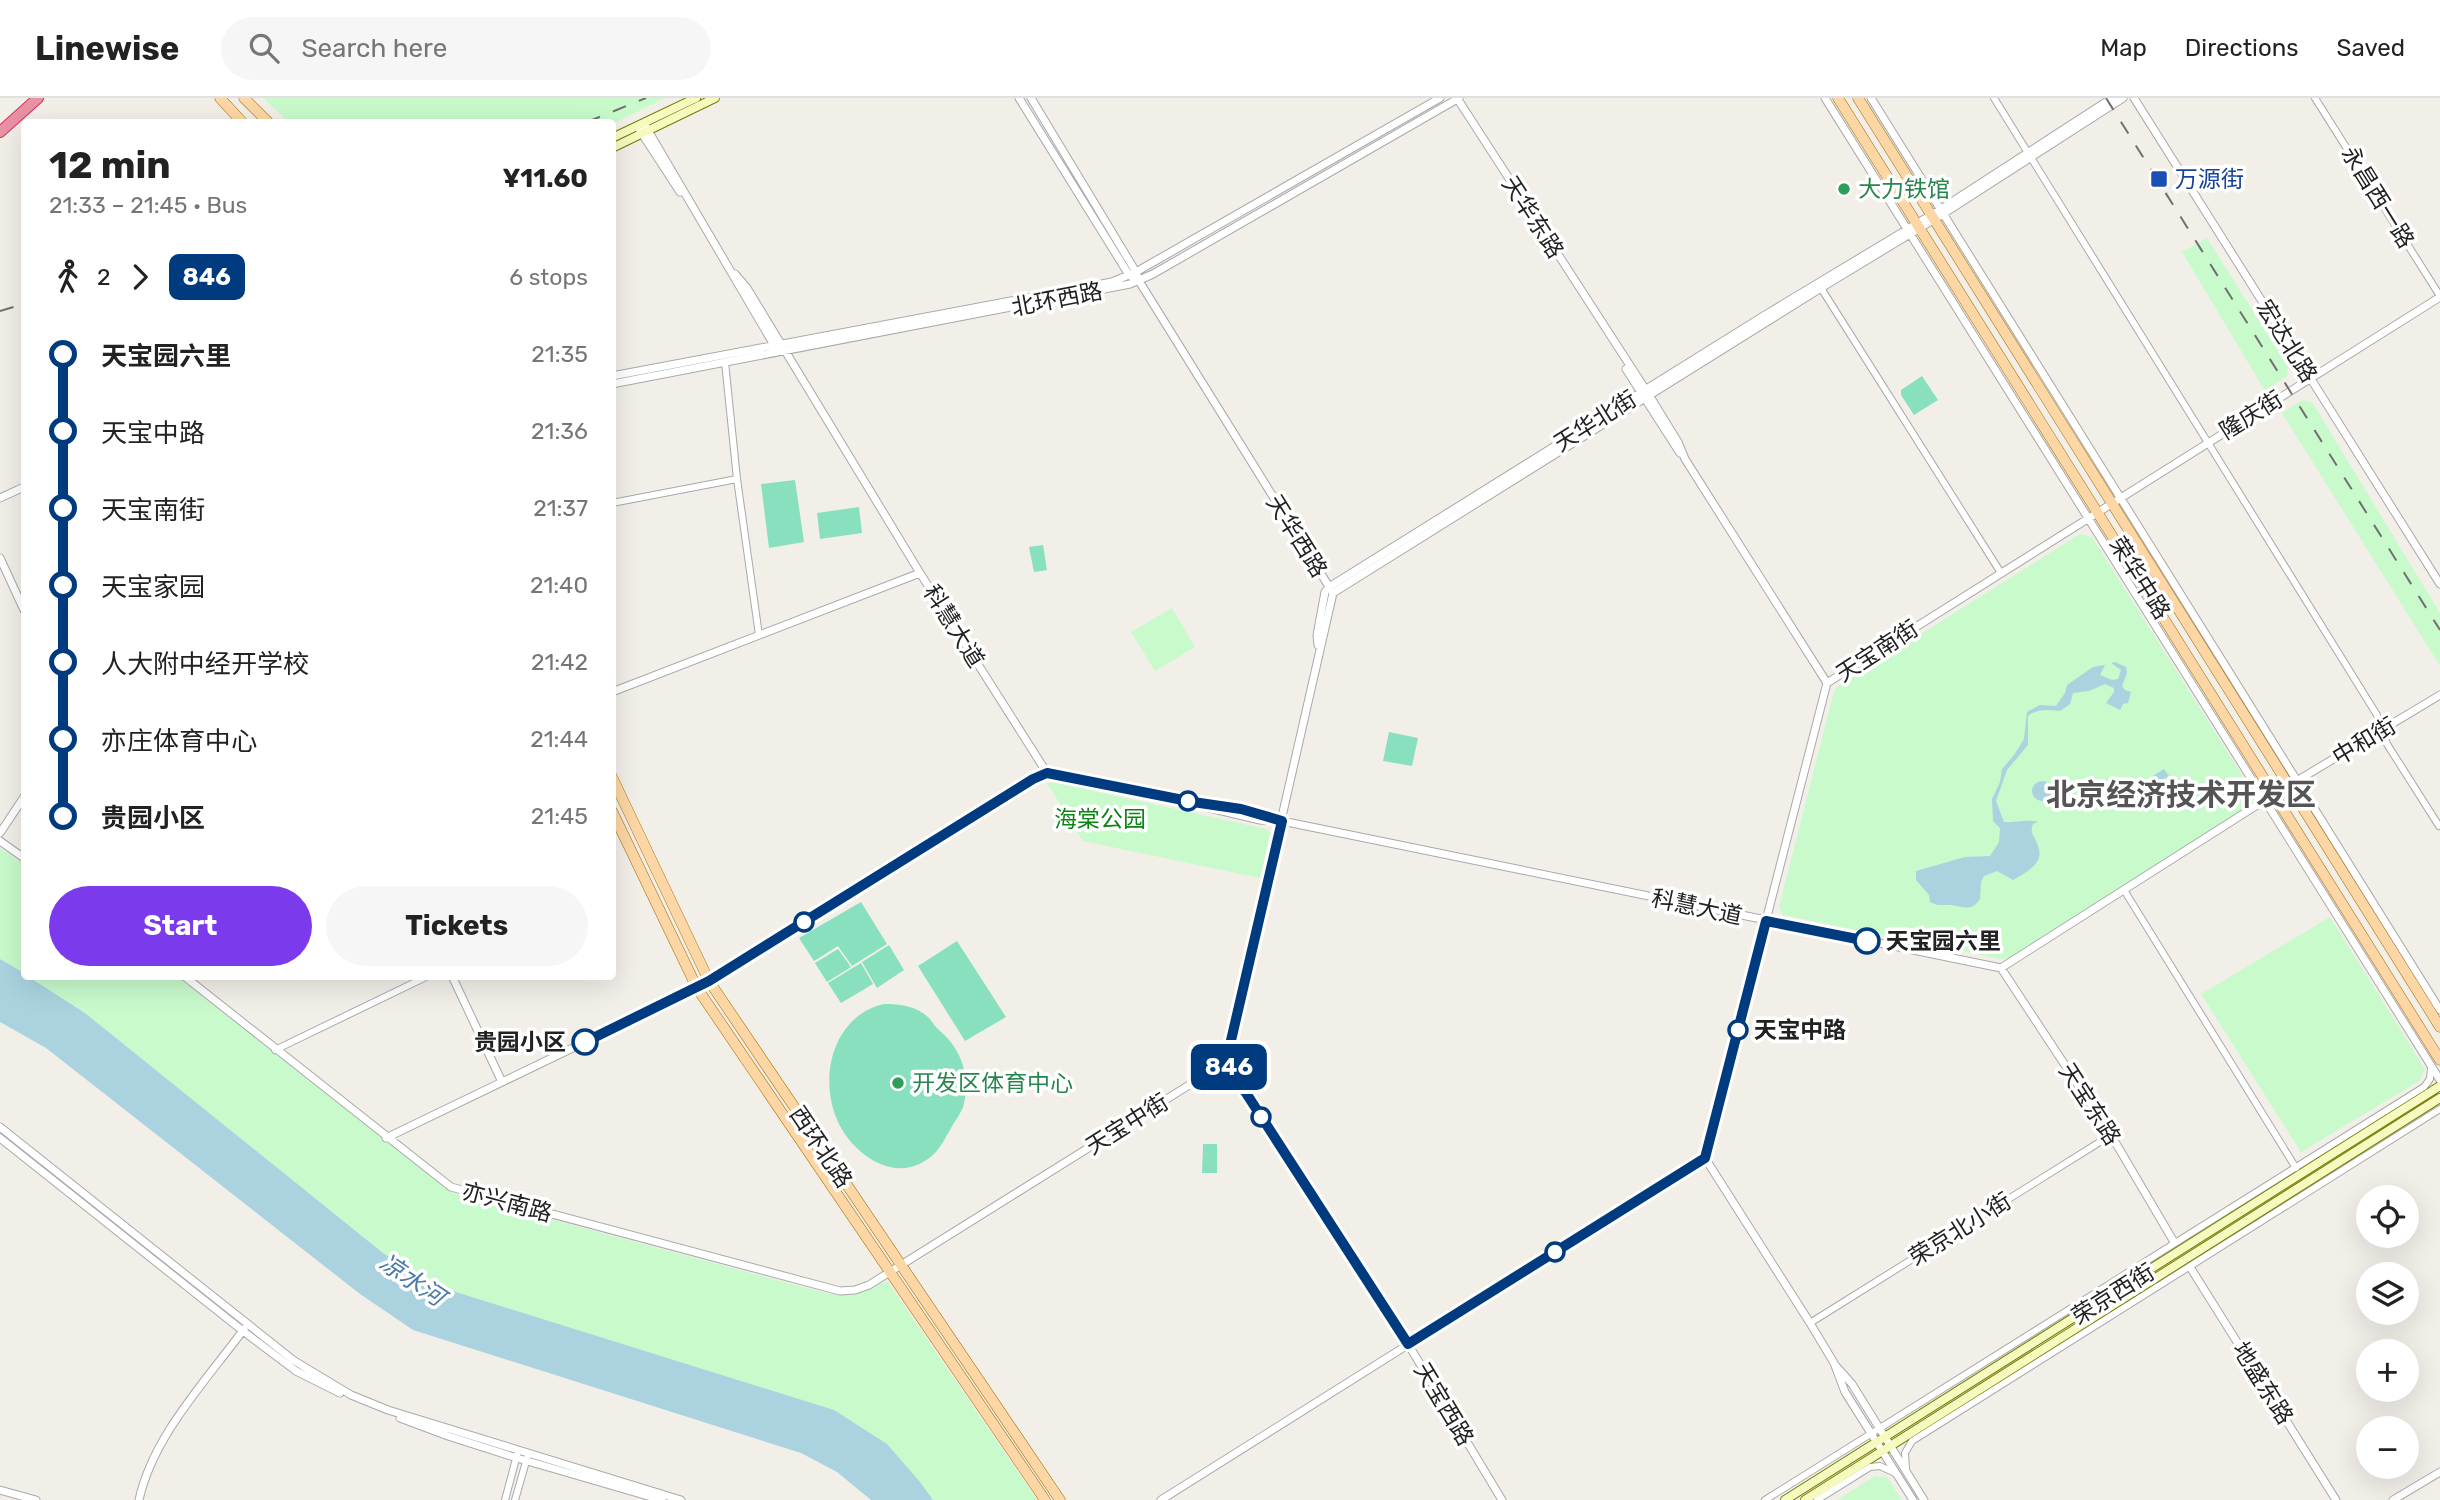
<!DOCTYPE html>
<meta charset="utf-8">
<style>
body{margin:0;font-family:Rubik,"Noto Sans SC",sans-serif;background:#f6f6f6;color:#222;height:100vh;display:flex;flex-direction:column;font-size:26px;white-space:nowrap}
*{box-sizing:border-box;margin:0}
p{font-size:23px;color:#767676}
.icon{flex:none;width:38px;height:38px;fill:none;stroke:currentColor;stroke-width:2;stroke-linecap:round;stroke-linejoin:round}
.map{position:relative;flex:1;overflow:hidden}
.sheet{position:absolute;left:21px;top:21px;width:595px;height:861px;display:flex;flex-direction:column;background:#fff;border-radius:7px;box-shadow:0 7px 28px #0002}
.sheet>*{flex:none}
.badge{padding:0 14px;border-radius:10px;font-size:24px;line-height:46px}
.fabs{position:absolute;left:2356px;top:1087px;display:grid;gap:14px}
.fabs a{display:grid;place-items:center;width:63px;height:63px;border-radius:50%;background:#fff;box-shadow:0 7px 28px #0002;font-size:35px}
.map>.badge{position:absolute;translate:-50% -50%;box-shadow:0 0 0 4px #fff}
.legs{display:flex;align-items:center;gap:10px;height:77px;padding:0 28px;font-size:23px}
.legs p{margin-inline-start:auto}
.head{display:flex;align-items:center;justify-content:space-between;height:119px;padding:0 28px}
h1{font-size:38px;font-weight:700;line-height:52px}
.cta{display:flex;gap:14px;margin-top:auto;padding:14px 28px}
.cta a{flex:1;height:80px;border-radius:42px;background:#7c3aed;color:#fff;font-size:28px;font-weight:700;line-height:80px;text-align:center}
.cta a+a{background:#f6f6f6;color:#222}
ul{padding:0 28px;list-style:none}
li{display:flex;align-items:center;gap:24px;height:77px;font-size:26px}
li i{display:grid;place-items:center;width:10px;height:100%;margin:0 9px;background:currentColor}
li i::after{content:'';width:18px;height:18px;margin:-9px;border:5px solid;border-radius:50%;background:#fff}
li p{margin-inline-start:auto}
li:first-child i{background:linear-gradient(#0000 50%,currentColor 0)}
li:last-child i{background:linear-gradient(currentColor 50%,#0000 0)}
header{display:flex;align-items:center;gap:42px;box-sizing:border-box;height:98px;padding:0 35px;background:#fff;border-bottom:2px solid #e0e0e0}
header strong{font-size:33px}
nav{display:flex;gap:38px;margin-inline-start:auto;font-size:24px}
.search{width:490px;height:63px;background:#f6f6f6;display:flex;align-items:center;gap:18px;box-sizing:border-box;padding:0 24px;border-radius:38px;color:#767676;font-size:26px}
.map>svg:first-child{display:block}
</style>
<header>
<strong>Linewise</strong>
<div class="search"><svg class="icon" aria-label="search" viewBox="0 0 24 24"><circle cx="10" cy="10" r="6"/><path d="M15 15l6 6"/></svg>Search here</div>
<nav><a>Map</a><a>Directions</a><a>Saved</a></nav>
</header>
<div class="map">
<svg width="2440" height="1402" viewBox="0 0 2440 1402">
<rect width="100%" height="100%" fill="#f2efe9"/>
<path fill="#c8facc" d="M263 0H665L613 26 612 24H289Z
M2207 140 2288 269 2287 278 2265 293 2182 154Z
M2302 302 2312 304 2440 515V568L2282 315Z
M2080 436 2092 439 2254 696 2253 707 2010 860 2000 861 1783 817 1779 809 1834 593 1838 588Z
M1172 510 1195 549 1155 573 1131 534Z
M1053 684 1266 731 1270 735 1260 780 1083 743 1047 685Z
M0 750 24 766V875L0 861Z
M2330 819 2425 971 2419 983 2301 1054 2201 896Z
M29 879H178L440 1086 453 1095 829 1196C841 1197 854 1198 866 1193 875 1190 879 1184 888 1184L1037 1402H933L887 1346 459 1195 421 1179 383 1155 85 915Z
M1875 1378 1887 1379 1902 1402H1837Z"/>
<path fill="#88e0be" d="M1922 278 1938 302 1914 317 1901 297V292Z
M795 382 804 444 769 450 761 386Z
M859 409 862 435 820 441 817 415Z
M1043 447 1047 472 1034 474 1029 449Z
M1389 634 1418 640 1412 668 1383 663Z
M861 804 887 846 852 868 838 848 814 863 799 840Z
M957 843 1006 919 965 943 918 868Z
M889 847 904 872 877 890 862 864Z
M838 851 851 869 827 884 815 865Z
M861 865 873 886 841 905 828 885Z
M884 906C900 906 917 908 929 920 933 924 935 929 939 932 961 950 972 980 963 1009 960 1017 954 1024 950 1032 945 1040 942 1047 936 1054 903 1088 859 1063 840 1028 817 984 831 918 884 906Z
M1203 1046H1217V1075H1202Z"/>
<path fill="#aad3df" d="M2115 564 2126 569 2127 575 2122 588 2125 592 2131 594 2128 605 2123 606 2120 612 2106 605 2114 594V590L2105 586 2089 593 2073 595 2070 606 2060 613C2049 612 2038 610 2028 618V647L2007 672 1996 703 2004 724C2015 725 2026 721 2038 724L2033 726C2029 736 2035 738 2038 748 2045 766 2026 774 2013 782L1997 773 1984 778 1981 784 1980 801C1970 816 1962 807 1948 807 1940 807 1937 808 1930 804L1929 797 1916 782V773L1965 759 1990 758 1999 744 2000 730 1993 723 1992 701 2000 684 2002 671 2014 657 2024 641 2027 614 2040 607 2056 608 2065 595 2067 587 2093 569 2105 567 2100 577 2112 582 2118 581 2121 572 2111 565Z
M2164 671 2169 678 2141 695 2137 688Z
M2032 693a10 10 0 1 1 20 0a10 10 0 1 1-20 0Z
M0 861 24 875V878L29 879 85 915 383 1155 421 1179 459 1195 834 1312 887 1346 920 1384 933 1402H871L837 1374 801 1355 413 1232 360 1196 46 950 0 924Z"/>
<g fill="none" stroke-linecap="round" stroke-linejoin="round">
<g stroke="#a9a9a9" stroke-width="8">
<path id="minor" d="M1994 0 2377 617 2387 646 2439 728
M2315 0 2440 198
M1821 190 2001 475
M725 264 737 381 759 537
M612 405 737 381
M2124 792 2296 1070
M275 952 428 878
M1810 1225 2111 1037
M1906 1372 1905 1355 1912 1343 2440 1011
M505 1402 517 1357
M515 1402 527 1360
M1765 1402 2424 989 2430 981 2431 969
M1817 1402 1870 1369 1880 1368 1895 1375"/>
</g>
<g stroke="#a9a9a9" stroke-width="9">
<path id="tertiary" d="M1019 0 1129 177 1132 179
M1457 0 1649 297 1678 344 1685 361 1827 585
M1825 0 2440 982
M1871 0 2440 912
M2134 0 2440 486
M646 29 774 247 778 249
M639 31 680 94
M735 176 747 190 920 475 1047 675 1262 715 1282 723 2001 870 2265 702 2440 597
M1626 271 1680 355
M612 278 1112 184 1136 174 1440 0
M612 286 1130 186 1153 176 1459 0
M0 400 24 389
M0 460 24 512
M1333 495 1821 190 1943 116 2123 0
M1318 547 1317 537 1325 494 1329 489 1765 217 1941 111 2112 0
M612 594 920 475
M1197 707 1260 722 1274 723
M0 735 24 699
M0 743 24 760
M2001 870 2111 1037 2174 1144
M184 878 451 1089 840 1193 855 1192 869 1187 1226 964 1333 495 1139 183 1136 174 1031 0
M452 878 502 984
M1226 964 1408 1246 1502 1402
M0 1029 293 1262 351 1297 388 1312 681 1402
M0 1040 243 1233 296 1273 340 1295
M386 1040 697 890 1033 681 1047 675
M2190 1169 2336 1402
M1836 1268 1852 1286 1924 1402
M400 1320 448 1338 517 1360 662 1402
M0 1392 36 1402
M139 1402C153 1338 206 1283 244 1231
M1161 1402 1705 1060
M1913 1402 1845 1294 1834 1265 1810 1225 1705 1060 1827 585 2440 199
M2393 1402 2440 1374"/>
</g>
<g stroke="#707d05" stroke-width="10">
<path id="secondary" d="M612 40 696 0
M612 50 715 0
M1785 1402 2440 988
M1805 1402 2440 1000"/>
</g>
<g stroke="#a06b00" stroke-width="11">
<path id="primary" d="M220 0 242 24
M244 0 268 24
M1838 0 2440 962
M1858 0 2440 929
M612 679 709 883 1060 1402
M612 713 697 890 1045 1402"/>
</g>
<g stroke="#dc2a67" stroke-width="12">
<path id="motorway" d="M0 34 38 0"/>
</g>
<use href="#minor" stroke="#fff" stroke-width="6"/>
<use href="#tertiary" stroke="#fff" stroke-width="7"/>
<use href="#secondary" stroke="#f7fabf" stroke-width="8"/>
<use href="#primary" stroke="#fcd6a4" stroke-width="10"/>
<use href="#motorway" stroke="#e892a2" stroke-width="10"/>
<path stroke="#707070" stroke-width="2" stroke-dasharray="14 14" stroke-linecap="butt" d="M2106 0 2440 532
M587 24 646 0
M0 213 24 206"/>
</g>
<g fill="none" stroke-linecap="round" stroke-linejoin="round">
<g stroke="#fff" stroke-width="16">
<path id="line-1" d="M585 944 709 883 1033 681 1047 675 1193 704 1241 711 1282 723 1226 964 1408 1246 1705 1060 1766 823 1867 843"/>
</g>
<use href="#line-1" stroke="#003b80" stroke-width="10"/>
</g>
<rect fill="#1a4fb4" stroke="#fff" stroke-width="2.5" x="2150" y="72" width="18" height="18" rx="3.5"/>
<g fill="#2e9e5b" stroke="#fff" stroke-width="2.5">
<circle cx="1844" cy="91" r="7"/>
<circle cx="898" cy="985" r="7"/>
</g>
<g fill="#fff" stroke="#003b80" stroke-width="3.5">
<circle cx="1188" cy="703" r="9"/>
<circle cx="804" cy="824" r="9"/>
<circle cx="1867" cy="843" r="12"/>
<circle cx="1738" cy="932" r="9"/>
<circle cx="585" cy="944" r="12"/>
<circle cx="1261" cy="1019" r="9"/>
<circle cx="1555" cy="1154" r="9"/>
</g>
<g text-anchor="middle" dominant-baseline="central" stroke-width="7" stroke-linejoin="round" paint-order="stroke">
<g font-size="23" fill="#164399" stroke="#fff" text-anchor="start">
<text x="2175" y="81">万源街</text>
</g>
<g font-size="23" fill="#27864d" stroke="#fff" text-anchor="start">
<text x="1858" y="91">大力铁馆</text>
<text x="912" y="985">开发区体育中心</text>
</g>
<g font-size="23" fill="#222" stroke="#fff">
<text transform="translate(2378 99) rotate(58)">永昌西一路</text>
<text transform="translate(1533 119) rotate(57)">天华东路</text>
<text transform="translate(1057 201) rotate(-11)">北环西路</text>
<text transform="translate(2287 243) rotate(58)">宏达北路</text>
<text transform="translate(2251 317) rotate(-32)">隆庆街</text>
<text transform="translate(1595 323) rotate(-32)">天华北街</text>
<text transform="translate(1297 438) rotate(58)">天华西路</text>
<text transform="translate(2140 480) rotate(58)">荣华中路</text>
<text transform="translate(954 528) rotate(58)">科慧大道</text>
<text transform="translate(1877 553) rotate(-33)">天宝南街</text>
<text transform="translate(2364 643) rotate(-31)">中和街</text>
<text transform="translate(1697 809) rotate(12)">科慧大道</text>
<text transform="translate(2090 1006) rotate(57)">天宝东路</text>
<text transform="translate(1127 1026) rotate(-32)">天宝中街</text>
<text transform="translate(821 1049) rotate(56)">西环北路</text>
<text transform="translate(507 1104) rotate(15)">亦兴南路</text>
<text transform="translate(1960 1131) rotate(-32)">荣京北小街</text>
<text transform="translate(2113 1196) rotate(-32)">荣京西街</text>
<text transform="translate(2263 1285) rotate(58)">地盛东路</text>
<text transform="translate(1444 1306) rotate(59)">天宝西路</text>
</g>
<g font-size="23" fill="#0c8416" stroke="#fff">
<text x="1100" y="721">海棠公园</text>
</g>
<g font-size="23" font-weight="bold" fill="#222" stroke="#fff" text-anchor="start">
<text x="1886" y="843">天宝园六里</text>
<text x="1754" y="932">天宝中路</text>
<text x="566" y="944" text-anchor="end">贵园小区</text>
</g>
<g font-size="24" font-style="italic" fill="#4a7aab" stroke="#fff">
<text transform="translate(412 1182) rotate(34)">凉水河</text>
</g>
<g font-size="30" font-weight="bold" fill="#555" stroke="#fff">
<text x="2181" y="697">北京经济技术开发区</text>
</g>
</g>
</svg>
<div class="fabs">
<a><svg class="icon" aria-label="locate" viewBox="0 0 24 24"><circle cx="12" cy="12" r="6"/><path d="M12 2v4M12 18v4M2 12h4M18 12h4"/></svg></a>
<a><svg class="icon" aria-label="layers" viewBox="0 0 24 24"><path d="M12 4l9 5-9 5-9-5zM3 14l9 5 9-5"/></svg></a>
<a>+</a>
<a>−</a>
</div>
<b class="badge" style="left:1229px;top:969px;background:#003b80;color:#fff">846</b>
<section class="sheet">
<div class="head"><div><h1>12 min</h1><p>21:33 – 21:45 · Bus</p></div><b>¥11.60</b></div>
<div class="legs"><svg class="icon" aria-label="walk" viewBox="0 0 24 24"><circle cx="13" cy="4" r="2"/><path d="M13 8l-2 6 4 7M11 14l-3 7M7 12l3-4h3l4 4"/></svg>2<svg class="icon" aria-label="forward" viewBox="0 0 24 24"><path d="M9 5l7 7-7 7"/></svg><b class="badge" style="background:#003b80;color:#fff">846</b><p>6 stops</p></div>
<ul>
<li><i style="color:#003b80"></i><b>天宝园六里</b><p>21:35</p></li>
<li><i style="color:#003b80"></i><span>天宝中路</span><p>21:36</p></li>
<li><i style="color:#003b80"></i><span>天宝南街</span><p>21:37</p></li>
<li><i style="color:#003b80"></i><span>天宝家园</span><p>21:40</p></li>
<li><i style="color:#003b80"></i><span>人大附中经开学校</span><p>21:42</p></li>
<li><i style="color:#003b80"></i><span>亦庄体育中心</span><p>21:44</p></li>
<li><i style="color:#003b80"></i><b>贵园小区</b><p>21:45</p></li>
</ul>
<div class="cta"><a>Start</a><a>Tickets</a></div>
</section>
</div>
